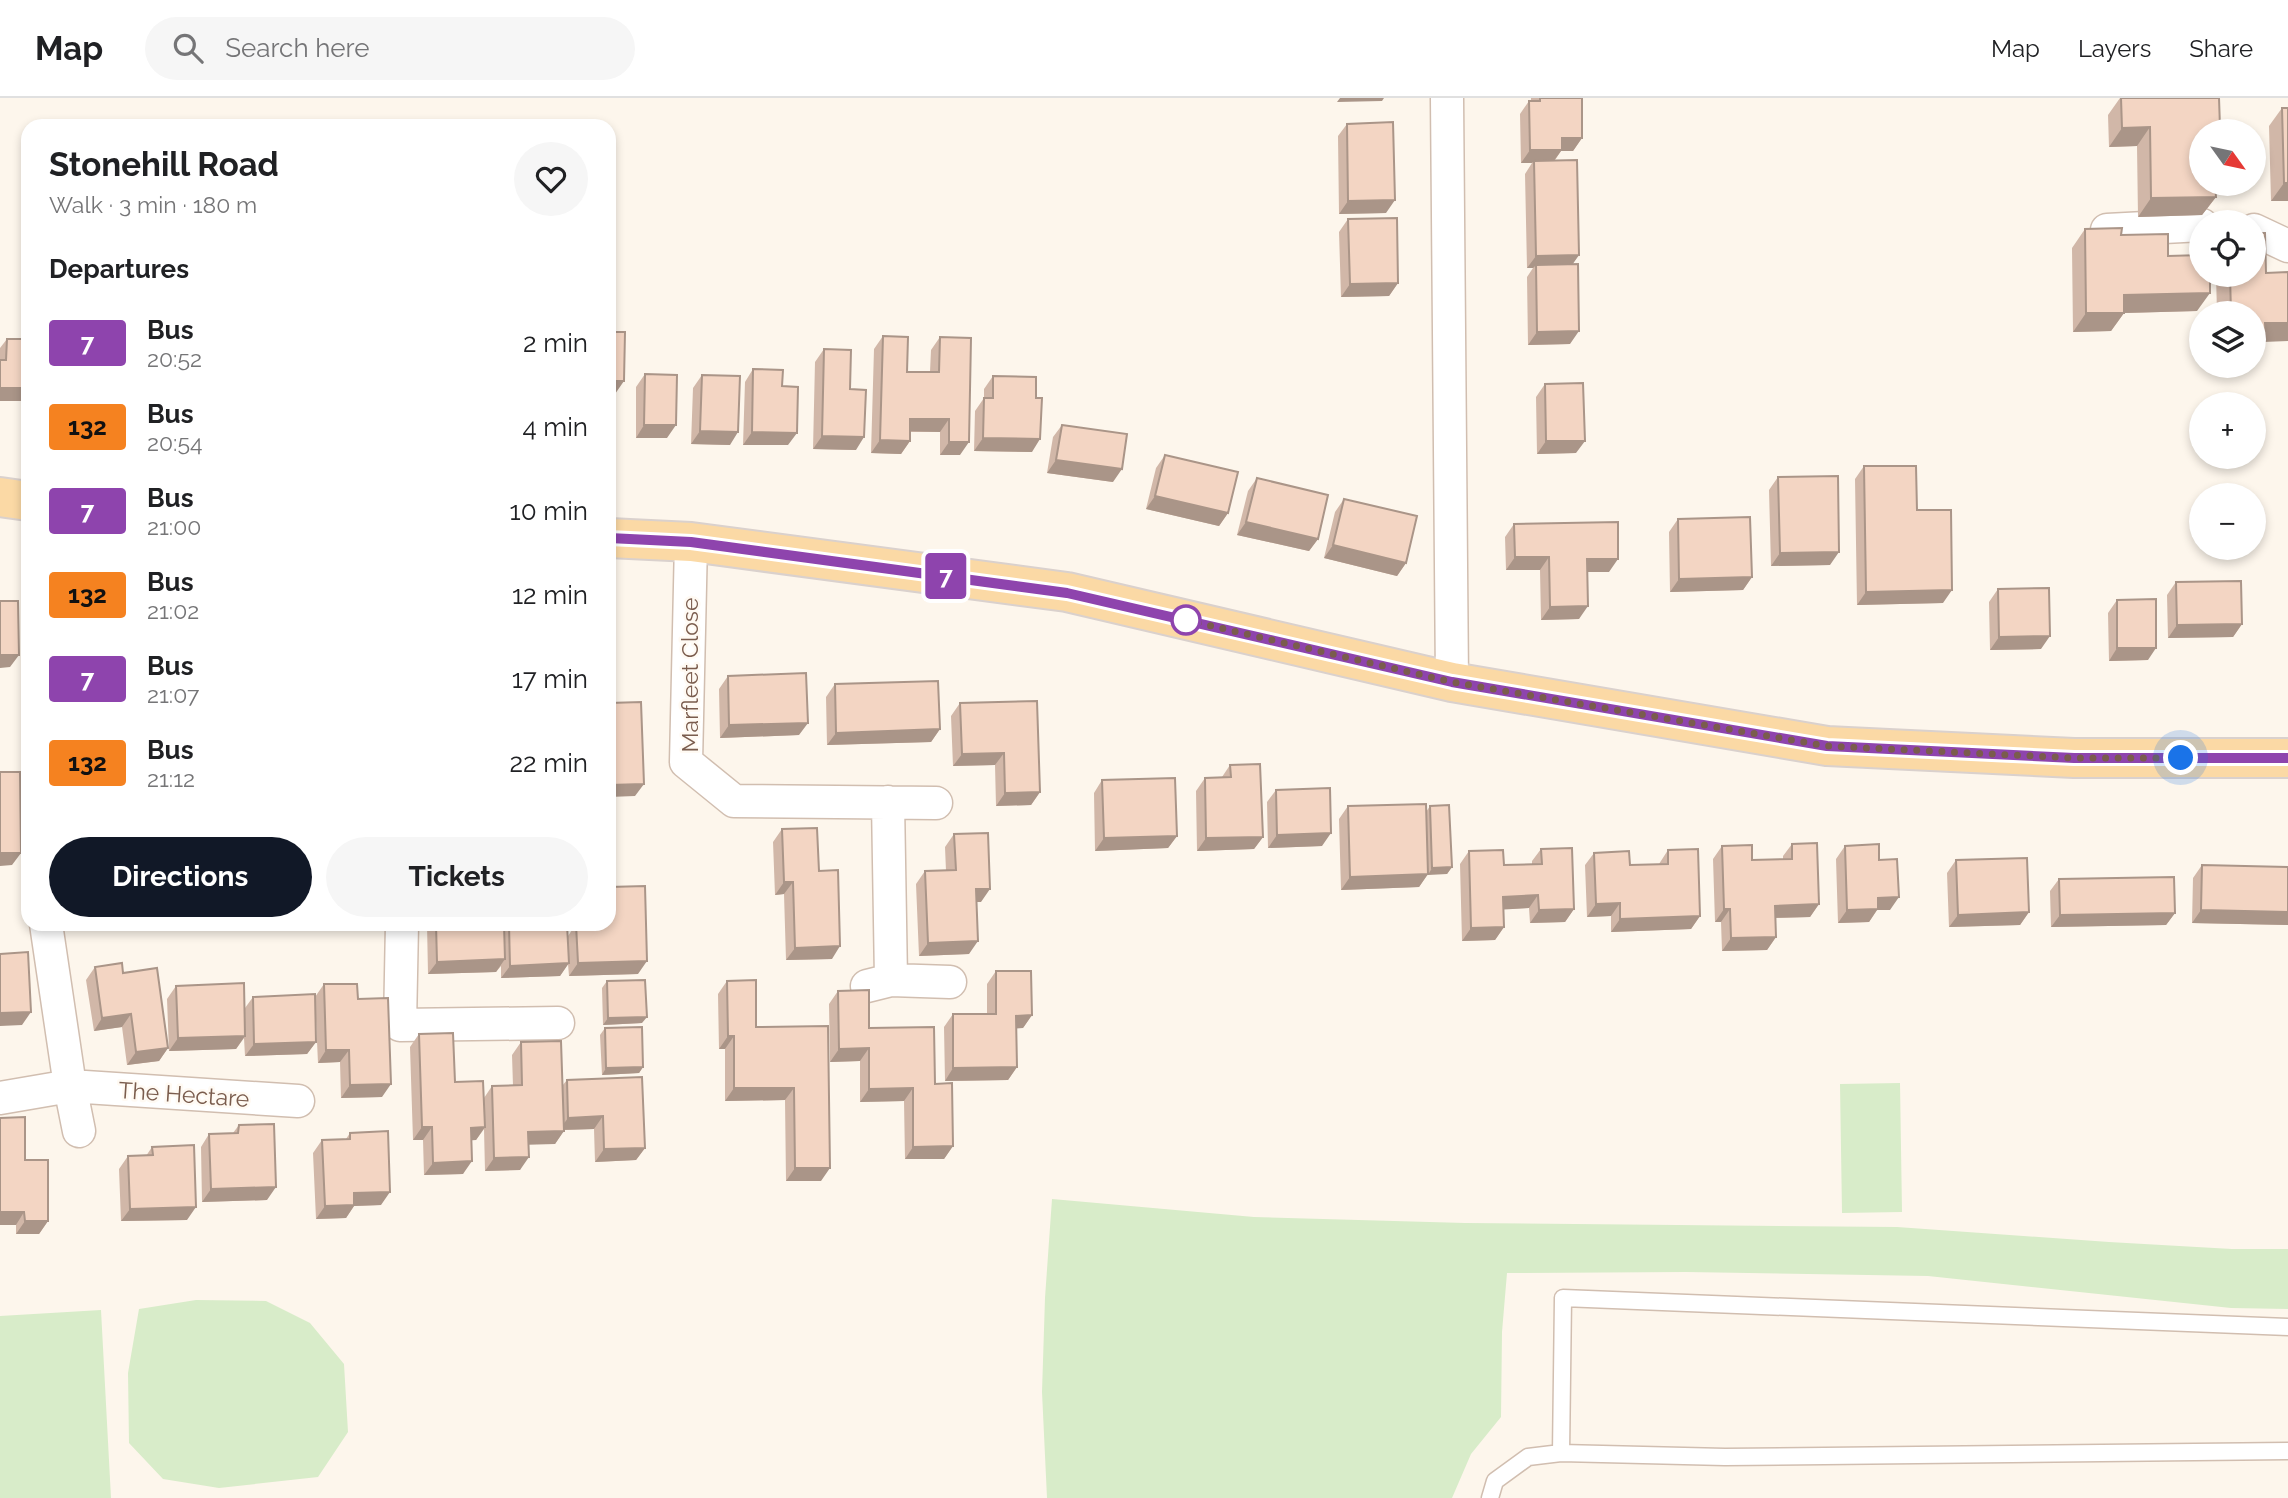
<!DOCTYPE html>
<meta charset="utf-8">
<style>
body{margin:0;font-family:Raleway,sans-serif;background:#f6f6f6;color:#202124;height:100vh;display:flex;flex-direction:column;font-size:26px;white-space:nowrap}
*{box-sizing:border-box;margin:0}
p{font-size:23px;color:#757577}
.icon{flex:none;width:38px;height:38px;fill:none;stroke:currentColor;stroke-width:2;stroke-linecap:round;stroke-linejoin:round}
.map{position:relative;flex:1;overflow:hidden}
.sheet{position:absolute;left:21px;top:21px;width:595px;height:812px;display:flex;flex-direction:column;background:#fff;border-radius:21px;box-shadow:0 4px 10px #0003}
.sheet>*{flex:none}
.badge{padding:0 14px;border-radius:5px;font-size:24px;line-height:46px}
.needle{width:46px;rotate:123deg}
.tools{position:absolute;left:2189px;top:21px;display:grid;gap:14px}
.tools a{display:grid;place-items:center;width:77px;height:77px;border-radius:50%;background:#fff;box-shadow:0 4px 10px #0003;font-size:35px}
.you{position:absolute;width:35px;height:35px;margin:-18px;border:5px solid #fff;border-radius:50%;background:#1a73e8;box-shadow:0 0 0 10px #1a73e833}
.map>.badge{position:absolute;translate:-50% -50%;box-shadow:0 0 0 4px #fff}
h2{padding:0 28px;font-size:26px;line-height:63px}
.round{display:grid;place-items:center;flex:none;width:74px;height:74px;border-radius:37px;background:#f6f6f6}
.summary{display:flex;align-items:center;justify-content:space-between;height:119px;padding:0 28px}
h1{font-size:33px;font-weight:700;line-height:52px}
.primary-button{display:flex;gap:14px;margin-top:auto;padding:14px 28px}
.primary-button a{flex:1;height:80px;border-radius:42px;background:#111827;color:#fff;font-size:28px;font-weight:700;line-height:80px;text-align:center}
.primary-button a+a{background:#f6f6f6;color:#202124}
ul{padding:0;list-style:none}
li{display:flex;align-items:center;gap:21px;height:84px;padding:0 28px}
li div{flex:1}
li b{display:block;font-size:26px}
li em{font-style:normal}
li .badge{min-width:77px;font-weight:700;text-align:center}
header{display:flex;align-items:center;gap:42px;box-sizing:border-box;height:98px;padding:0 35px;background:#fff;border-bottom:2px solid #e0e0e0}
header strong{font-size:33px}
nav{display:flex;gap:38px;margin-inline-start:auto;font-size:24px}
.search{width:490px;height:63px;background:#f6f6f6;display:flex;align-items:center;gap:18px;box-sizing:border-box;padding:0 24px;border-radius:38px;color:#757577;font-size:26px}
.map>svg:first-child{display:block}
</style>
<header>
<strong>Map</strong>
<div class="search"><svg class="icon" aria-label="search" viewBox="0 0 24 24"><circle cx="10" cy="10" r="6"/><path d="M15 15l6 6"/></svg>Search here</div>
<nav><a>Map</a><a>Layers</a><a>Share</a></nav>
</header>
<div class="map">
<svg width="2288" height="1400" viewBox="0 0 2288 1400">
<rect width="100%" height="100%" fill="#fdf6ec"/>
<path fill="#d8ecc9" d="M1900 985 1902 1114 1842 1115 1840 986Z
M1052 1101 1254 1119 1465 1125 1897 1129 2109 1144 2232 1151H2288V1211L2231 1210 1928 1178 1686 1174 1507 1175 1502 1234 1501 1319 1471 1356 1452 1400H1047L1042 1294 1045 1200Z
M196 1202 266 1203 310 1225 344 1266 348 1334 318 1379 219 1390 163 1381 129 1345 128 1275 139 1211Z
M101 1212 111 1400H0V1218Z"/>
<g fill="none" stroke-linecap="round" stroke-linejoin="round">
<g stroke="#d1beb0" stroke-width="19">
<path id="lane" d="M2288 1229 1563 1200 1561 1355 1725 1359 2288 1353
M1490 1400 1495 1383 1528 1359 1561 1355"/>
</g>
<g stroke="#d1beb0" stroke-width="35">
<path id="street" d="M1447 0 1452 584
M2107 132 2202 127
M2254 132 2288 148
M691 444 686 664 734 703 936 705
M888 704 891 882
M402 826 400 927 558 925
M867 888 891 882 950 884
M0 1000 70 988 46 826
M79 1033 70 988 298 1003"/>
</g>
<g stroke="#dad1cd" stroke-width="42">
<path id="primary" d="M0 399 28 403
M609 440 691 444 1067 494 1452 584 1827 648 2074 660H2288"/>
</g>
<use href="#lane" stroke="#fff" stroke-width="16"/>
<use href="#street" stroke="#fff" stroke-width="32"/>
<use href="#primary" stroke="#fbd9a5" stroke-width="38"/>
</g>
<path fill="#d1b7a8" d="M1531 0H1582V40L1573 53H1561L1555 62 1579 157 1572 166 1570 246 1528 247 1527 179 1533 170H1527L1525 76 1532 65H1521L1520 16 1529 3H1531Z
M2120 0H2219L2202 33 2216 99 2202 117 2138 119 2137 48 2109 49 2108 17Z
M2282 10 2288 103H2271L2269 28Z
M1347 26 1386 115 1339 116 1338 38Z
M1348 121 1398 185 1389 198 1341 199 1339 134Z
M2085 131 2121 137 2168 158 2197 213 2124 215 2111 233 2073 234 2072 150Z
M2266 175 2263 244 2254 215H2217L2216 177H2254Z
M883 238 907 274H930L931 252 940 239 960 357H940V334H910V343L901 356 871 355 874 251Z
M7 241H28V303H0V250Z
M824 251 850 291 856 352 813 351 815 264Z
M753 271 782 288 788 347H743L745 284Z
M645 276 667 340H636V289Z
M702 277 730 347 691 346 693 290Z
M993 278 1036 300 1032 354 974 353 975 313 984 300V291Z
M1545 286 1576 355 1537 356 1536 299Z
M1062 327 1113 384 1047 375 1053 339Z
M1165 357 1228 415 1219 428 1146 411 1156 370Z
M1864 368 1917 412 1943 505 1857 507 1855 381Z
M1778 379 1830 467 1771 468 1769 392Z
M1257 380 1318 441 1309 453 1237 437 1248 393Z
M1344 401 1406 465 1397 478 1324 460 1335 414Z
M1678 421 1752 479 1743 492 1670 494 1669 434Z
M1514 426 1609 474H1587L1579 521 1541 522 1540 472H1506L1505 439Z
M2176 484 2242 526 2233 539 2168 540 2167 497Z
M1998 491 2041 551 1990 552 1989 504Z
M2117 502 2148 562 2109 563 2108 515Z
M728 578 799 637 720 640 719 591Z
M835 586 940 631 931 644 827 647 826 599Z
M960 605 1040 694 1031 707 996 708 995 667 953 668 951 618Z
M1230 667 1263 739 1254 751 1197 753 1196 693 1205 680 1222 679Z
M1102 682 1177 738 1168 750 1095 753 1094 695Z
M1276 692 1322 748 1268 750 1267 704Z
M1348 708 1426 714 1430 708 1452 769 1447 776H1428L1419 789 1341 792 1339 721Z
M782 731 819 773 832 861 786 862 784 796 775 797 773 744Z
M954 736 981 804H977L969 856 919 858 916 786 925 773H946L945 749Z
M1792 746 1819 806 1810 819 1775 820 1776 839 1767 852 1722 853 1721 824H1715L1713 761 1722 748 1752 762H1783V758Z
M1845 748 1879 762 1890 812H1877L1869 824 1838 825 1836 761Z
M1541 751 1574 811 1565 824 1530 825 1529 810 1504 811V829L1495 842 1462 843 1460 766 1469 753 1504 767 1532 766V763Z
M1668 752 1700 818 1691 831 1611 834V818L1587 819 1585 767 1594 755 1630 767 1659 766Z
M1956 762 2029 814 2020 827 1949 829 1947 775Z
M2202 767 2288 769V827L2192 825 2193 780Z
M2059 781 2175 815 2166 827 2051 829 2050 793Z
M427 826H504V833L509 827 568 838 576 826 638 876 569 878 568 866 560 878 501 880V868L496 874 428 876Z
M95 869 123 875 168 950 159 963 127 967 122 929 94 933 86 882Z
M996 873 1032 917 1023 930H1016L1017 969 1008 982 945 983 944 929 953 916H987V886Z
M607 883 642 925 603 927 602 890Z
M727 883 756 929 828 928 821 1083H786L785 1002 725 1003V951H719L718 896Z
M324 886 358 901 382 999 341 1000 340 964 318 965 315 899Z
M176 888 245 910 253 899 316 944 307 956 245 958 244 940 236 951 169 953 167 901Z
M838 893 869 930 935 986 953 1048 944 1061H905L904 1003 860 1004V963L830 964 829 906Z
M605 930 643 969 639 975 602 977 600 937Z
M419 936 455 984 484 1000 492 988H513L512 957 521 944 562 988 567 982 645 1050 636 1062 595 1064 594 1031 564 1032 555 1046H528L520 1072 485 1073 484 1031 476 1042H471L463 1076 424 1077 423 1042H413L410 949Z
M239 1027 267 1102 202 1104 201 1049 209 1036 233 1035Z
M350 1035 381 1107 354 1108 346 1120 316 1121 313 1055 322 1042 346 1041Z
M152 1049 187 1122 121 1123 119 1071 128 1058H146Z
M25 1062 48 1123 39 1136H16V1127Z"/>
<path fill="#aa9588" d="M1340 0H1384L1382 3 1337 4Z
M2150 29 2137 48 2109 49 2122 30Z
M1562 40H1582L1573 53H1561L1553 64 1534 63 1532 65H1521L1530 52Z
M2284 85H2288V103H2271Z
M2216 99 2202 117 2138 119 2151 100Z
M1395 102 1386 115 1339 116 1348 103Z
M1579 157 1570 170 1536 167 1533 170H1527L1536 158Z
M1398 185 1389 198 1341 199 1350 186Z
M2210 195 2197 213 2124 215 2111 233 2073 234 2086 215 2124 197Z
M2265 225H2288V243L2263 244 2254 256V239Z
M1579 233 1570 246 1528 247 1537 234Z
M609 283H624L615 296H609Z
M0 290H28V303H0Z
M910 321H949L940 334 901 333Z
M644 327H676L667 340H636Z
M700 333 738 334 730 347 691 346Z
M752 334 797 335 788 347H743Z
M822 338 864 339 856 352 813 351Z
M983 340 1040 341 1032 354 974 353Z
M880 342 910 343 901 356 871 355Z
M1546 343H1585L1576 355 1537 356Z
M949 344H969L960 357H940Z
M1056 362 1122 371 1113 384 1047 375Z
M1155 398 1228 415 1219 428 1146 411Z
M1246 424 1318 441 1309 453 1237 437Z
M1333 447 1406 465 1397 478 1324 460Z
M1839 454 1830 467 1771 468 1780 455Z
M1515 459H1549L1540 472H1506Z
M1587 461H1618L1609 474H1578Z
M1752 479 1743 492 1670 494 1679 481Z
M1952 492 1943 505 1857 507 1866 494Z
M1588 508 1579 521 1541 522 1550 509Z
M2242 526 2233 539 2168 540 2177 527Z
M2050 538 2041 551 1990 552 1999 539Z
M2117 550H2156L2148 562 2109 563Z
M0 557H19L10 569 0 570Z
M808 625 799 637 720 640 729 627Z
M940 631 931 644 827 647 836 635Z
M1004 655 995 667 953 668 962 656Z
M644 686 635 698 609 699V687Z
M1040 694 1031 707 996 708 1005 695Z
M1331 735 1322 748 1268 750 1277 737Z
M1177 738 1168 750 1095 753 1104 740Z
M1263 739 1254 751 1197 753 1206 740Z
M0 755H21L12 767 0 768Z
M1452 769 1447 776 1428 777 1432 770Z
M1428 776 1419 789 1341 792 1350 779Z
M784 784H793L784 796 775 797Z
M976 791H990L981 804H967Z
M1538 797 1529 810 1495 812 1503 799Z
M1899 799 1890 812H1877L1869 824 1838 825 1847 812 1878 800Z
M1620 805 1611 818 1587 819 1596 806Z
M1819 806 1810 819 1766 820 1775 808Z
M1574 811 1565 824 1530 825 1539 812Z
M1724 811H1730L1721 824H1715Z
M2201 812 2288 814V827L2192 825Z
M2029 814 2020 827 1949 829 1958 817Z
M2175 815 2166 827 2051 829 2060 817Z
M1700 818 1691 831 1611 834 1620 821Z
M1504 829 1495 842 1462 843 1471 830Z
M1776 839 1767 852 1722 853 1731 840Z
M978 843 969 856 919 858 928 845Z
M840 848 832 861 786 862 795 850Z
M505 861 496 874 428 876 437 864Z
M647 863 638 876 569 878 578 865Z
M569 865 560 878 501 880 510 868Z
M31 914 22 927 0 928V915Z
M131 916 122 929 94 933 102 920Z
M1032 917 1023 930 1007 931 1016 918Z
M647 919 642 925 603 927 608 920Z
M245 938 236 951 169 953 178 940Z
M728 938H734L725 951H719Z
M316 944 307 956 245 958 254 946Z
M168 950 159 963 127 967 136 954Z
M869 950 860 963 830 964 839 951Z
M326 952H349L340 964 318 965Z
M643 969 639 975 602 977 606 970Z
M1017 969 1008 982 945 983 953 970Z
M391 986 382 999 341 1000 350 987Z
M734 990H794L785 1002 725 1003Z
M913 990 904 1003 860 1004 869 991Z
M603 1018 594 1031 559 1032 568 1020Z
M422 1029H432L423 1042H413Z
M485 1029 476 1042 462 1043 471 1030Z
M564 1033 555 1046 519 1047 528 1034Z
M953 1048 944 1061H905L913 1049Z
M645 1050 636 1062 595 1064 604 1051Z
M529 1059 520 1072 485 1073 494 1060Z
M472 1063 463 1076 424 1077 433 1065Z
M795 1070H830L821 1083H786Z
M276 1089 267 1102 202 1104 211 1091Z
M390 1094 381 1107 354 1108 346 1120 316 1121 325 1108 354 1095Z
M196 1109 187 1122 121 1123 130 1111Z
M0 1114H24L16 1127H0Z
M25 1123H48L39 1136H16Z"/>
<path fill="#f3d5c3" stroke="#aa9588" stroke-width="2" d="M1540 0H1582V40H1562V52H1530L1529 3H1540Z
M2121 0H2219L2220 29H2214V33H2202V86H2215L2216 99 2151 100 2150 29 2122 30Z
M2282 10H2288V85H2284Z
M1393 24 1395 102 1348 103 1347 26Z
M1577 62 1579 157 1536 158 1534 63Z
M1397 120 1398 185 1350 186 1348 121Z
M2122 130 2121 137 2168 136V158L2202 157V177H2210V195L2124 197V215H2086L2085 131Z
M2254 135H2265L2266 175 2288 174V225H2265L2266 239H2254V215H2231L2230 177H2254Z
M1578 166 1579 233 1537 234 1536 167Z
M609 234H625L624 283H609Z
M883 238 908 239 907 274H939L940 239 971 240 969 344H949V321H910V343L880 342Z
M7 241H28V290H0V262H6Z
M824 251 851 252 850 291 866 292 864 339 822 338Z
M753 271 783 272 782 288 798 289 797 335 752 334Z
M645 276 677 277 676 327H644Z
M702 277 740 278 738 334 700 333Z
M993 278 1036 279V300H1042L1040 341 983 340 984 300H993Z
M1583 285 1585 343H1546L1545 286Z
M1062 327 1127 336 1122 371 1056 362Z
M1165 357 1238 374 1228 415 1155 398Z
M1864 368H1916L1917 412H1951L1952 492 1866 494Z
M1838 378 1839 454 1780 455 1778 379Z
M1257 380 1328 397 1318 441 1246 424Z
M1344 401 1417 418 1406 465 1333 447Z
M1750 419 1752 479 1679 481 1678 421Z
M1618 424V461H1587L1588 508 1550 509 1549 459H1515L1514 426Z
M2241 483 2242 526 2177 527 2176 484Z
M2049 490 2050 538 1999 539 1998 491Z
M2156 501V550H2117V502Z
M0 503H18L19 557H0Z
M806 575 808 625 729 627 728 578Z
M938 583 940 631 836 635 835 586Z
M1037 603 1040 694 1005 695 1004 655 962 656 960 605Z
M641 604 644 686 609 687V605Z
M1260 666 1263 739 1206 740 1205 680 1231 679 1230 667Z
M0 674H20L21 755H0Z
M1175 680 1177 738 1104 740 1102 682Z
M1330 690 1331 735 1277 737 1276 692Z
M1426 706 1428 776 1350 779 1348 708Z
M1449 707 1452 769 1432 770 1430 708Z
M817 730 819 773 838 772 840 848 795 850 793 784H784L782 731Z
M988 735 990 791H976L978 843 928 845 925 773 956 772 954 736Z
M1817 745 1819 806 1775 808 1776 839 1731 840 1730 811H1724L1722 748 1752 747V762L1792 761V746Z
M1879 746V762L1897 761 1899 799 1878 800V811L1847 812 1845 748Z
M1572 750 1574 811 1539 812 1538 797 1503 799 1504 829 1471 830 1469 753 1503 752 1504 767 1542 766 1541 751Z
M1698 751 1700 818 1620 821V805L1596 806 1594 755 1629 753 1630 767 1668 766V752Z
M2027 760 2029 814 1958 817 1956 762Z
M2202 767 2288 769V814L2201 812Z
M2174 779 2175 815 2060 817 2059 781Z
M645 788 647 863 578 865 576 826H609V789Z
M436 826H504L505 861 437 864Z
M534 826H567L569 865 510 868 509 827Z
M28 854 31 914 0 915V856Z
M122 865 123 875 157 870 168 950 136 954 131 916 102 920 95 869Z
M996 873H1031L1032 917 1016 918 1017 969 953 970V916H996Z
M645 882 647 919 608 920 607 883Z
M756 882V929L828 928 830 1070H795L794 990H734V938H728L727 883Z
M244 885 245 938 178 940 176 888Z
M324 886H357L358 901 388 900 391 986 350 987 349 952H326Z
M869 892V930L934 929 935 986 952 985 953 1048 913 1049V990L869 991V950L839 951 838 893Z
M315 896 316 944 254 946 253 899Z
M642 929 643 969 606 970 605 930Z
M453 935 455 984 483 983 485 1029 471 1030 472 1063 433 1065 432 1029H422L419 936Z
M561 943 564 1033 528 1034 529 1059 494 1060 492 988 522 987 521 944Z
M642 979 645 1050 604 1051 603 1018 568 1020 567 982Z
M25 1019V1062H48V1123H25L24 1114H0V1020Z
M274 1026 276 1089 211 1091 209 1036 238 1035 239 1027Z
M388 1033 390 1094 354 1095V1107L325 1108 322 1042 350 1041V1035Z
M194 1047 196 1109 130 1111 128 1058 153 1057 152 1049Z"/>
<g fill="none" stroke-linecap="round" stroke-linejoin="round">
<g stroke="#fff" stroke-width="16">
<path id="line" d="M609 440 691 444 1067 495 1452 584 1827 648 2074 660H2288"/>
</g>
<use href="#line" stroke="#8e44ad" stroke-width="10"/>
<path stroke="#7a5c4d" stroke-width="7" stroke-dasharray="0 12.6" d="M1186 522 1452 584 1827 648 2074 660H2181"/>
</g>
<circle fill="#fff" stroke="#8e44ad" stroke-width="3.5" cx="1186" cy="522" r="14"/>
<g text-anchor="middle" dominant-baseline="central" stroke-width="5" stroke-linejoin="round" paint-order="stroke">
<g font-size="23" fill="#7a5c4d" stroke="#fffaf3">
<text transform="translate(689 577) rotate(-90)">Marfleet Close</text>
<text transform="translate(184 996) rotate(4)">The Hectare</text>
</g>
</g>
</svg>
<div class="tools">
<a><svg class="needle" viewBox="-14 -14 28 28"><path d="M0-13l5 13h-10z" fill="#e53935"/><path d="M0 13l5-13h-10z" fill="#757577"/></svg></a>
<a><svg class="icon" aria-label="locate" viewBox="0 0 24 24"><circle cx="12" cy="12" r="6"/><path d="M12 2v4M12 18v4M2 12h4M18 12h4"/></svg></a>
<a><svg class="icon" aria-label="layers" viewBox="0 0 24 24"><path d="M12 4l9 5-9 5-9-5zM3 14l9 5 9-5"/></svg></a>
<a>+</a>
<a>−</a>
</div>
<div class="you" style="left:2181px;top:660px"></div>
<b class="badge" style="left:946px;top:478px;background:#8e44ad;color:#fff">7</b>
<section class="sheet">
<div class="summary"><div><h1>Stonehill Road</h1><p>Walk · 3 min · 180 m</p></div><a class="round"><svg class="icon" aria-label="heart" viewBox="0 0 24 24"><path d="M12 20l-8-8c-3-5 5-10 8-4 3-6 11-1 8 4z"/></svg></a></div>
<h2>Departures</h2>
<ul>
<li><span class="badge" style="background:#8e44ad;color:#fff">7</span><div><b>Bus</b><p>20:52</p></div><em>2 min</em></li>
<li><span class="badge" style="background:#f58220;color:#111">132</span><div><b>Bus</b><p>20:54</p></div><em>4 min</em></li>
<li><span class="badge" style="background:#8e44ad;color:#fff">7</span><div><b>Bus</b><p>21:00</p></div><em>10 min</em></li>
<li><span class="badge" style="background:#f58220;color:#111">132</span><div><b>Bus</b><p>21:02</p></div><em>12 min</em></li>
<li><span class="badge" style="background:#8e44ad;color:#fff">7</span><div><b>Bus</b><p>21:07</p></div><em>17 min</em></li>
<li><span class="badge" style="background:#f58220;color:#111">132</span><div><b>Bus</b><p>21:12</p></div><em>22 min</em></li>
</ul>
<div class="primary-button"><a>Directions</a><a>Tickets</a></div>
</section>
</div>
